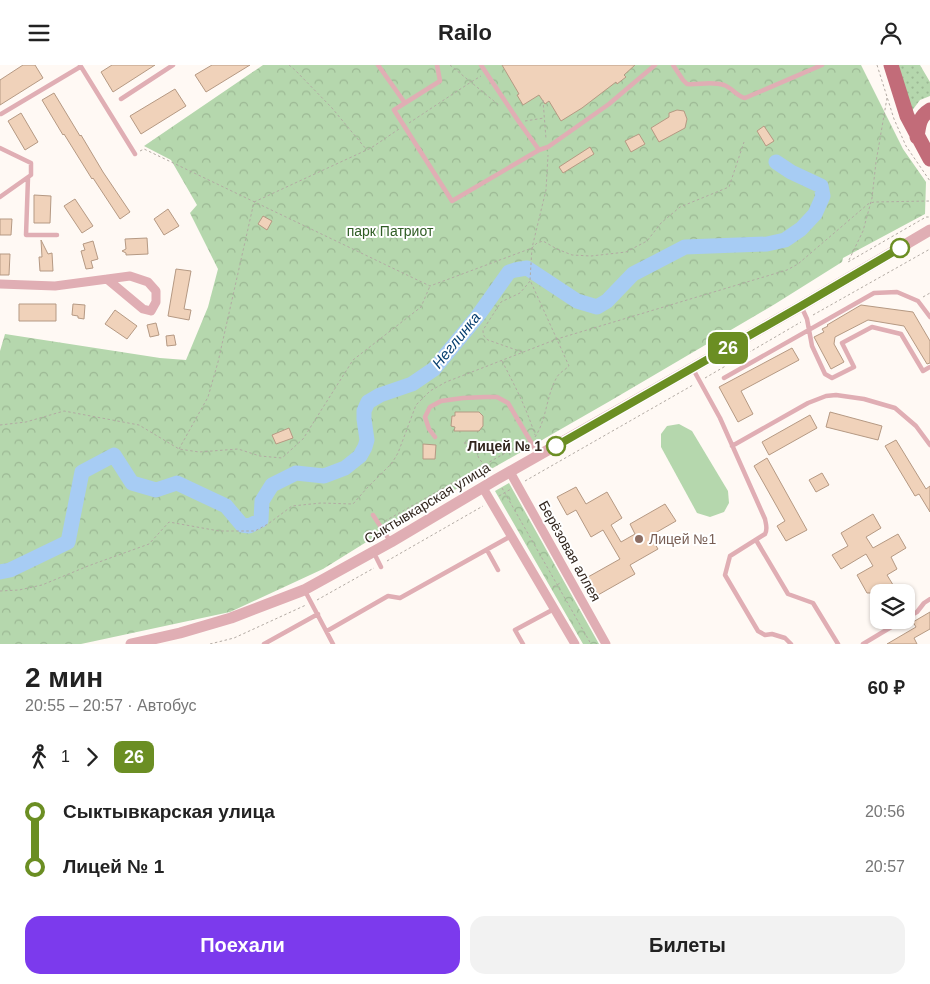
<!DOCTYPE html>
<html lang="ru">
<meta charset="utf-8">
<style>
body{margin:0;font-family:Helvetica,sans-serif;background:#f2f2f2;color:#222;height:100vh;display:flex;flex-direction:column;font-size:19px;white-space:nowrap}
*{box-sizing:border-box;margin:0}
p{font-size:16px;color:#767676}
.icon{flex:none;width:28px;height:28px;fill:none;stroke:currentColor;stroke-width:2;stroke-linecap:round;stroke-linejoin:round}
.map{position:relative;height:579px;overflow:hidden}
.panel{display:flex;flex-direction:column;background:#fff;flex:1}
.panel>*{flex:none}
.badge{padding:0 10px;border-radius:8px;font-size:18px;line-height:32px}
.buttons{position:absolute;left:870px;top:519px;display:grid;gap:10px}
.buttons a{display:grid;place-items:center;width:45px;height:45px;border-radius:10px;background:#fff;box-shadow:0 1px 4px #0004;font-size:25px}
.map>.badge{position:absolute;translate:-50% -50%;box-shadow:0 0 0 2px #fff}
.legs{display:flex;align-items:center;gap:8px;height:55px;padding:0 25px;font-size:16px}
.legs p{margin-inline-start:auto}
.head{display:flex;align-items:center;justify-content:space-between;height:85px;padding:0 25px}
h1{font-size:28px;font-weight:600;line-height:38px}
.action{display:flex;gap:10px;margin-top:auto;padding:10px 25px}
.action a{flex:1;height:58px;border-radius:15px;background:#7c3aed;color:#fff;font-size:20px;font-weight:600;line-height:58px;text-align:center}
.action a+a{background:#f2f2f2;color:#222}
ul{padding:0 25px;list-style:none}
li{display:flex;align-items:center;gap:18px;height:55px;font-size:19px}
li i{display:grid;place-items:center;width:8px;height:100%;margin:0 6px;background:currentColor}
li i::after{content:'';width:12px;height:12px;margin:-6px;border:4px solid;border-radius:50%;background:#fff}
li p{margin-inline-start:auto}
li:first-child i{background:linear-gradient(#0000 50%,currentColor 0)}
li:last-child i{background:linear-gradient(currentColor 50%,#0000 0)}
header{display:flex;justify-content:space-between;align-items:center;height:65px;padding:0 25px;background:#fff;font-size:22px;font-weight:600}
.map>svg:first-child{display:block}
</style>
<header><svg class="icon" aria-label="menu" viewBox="0 0 24 24"><path d="M4 6h16M4 12h16M4 18h16"/></svg>Railo<svg class="icon" aria-label="person" viewBox="0 0 24 24"><circle cx="12" cy="8" r="4"/><path d="M4 21q1-7 8-7t8 7"/></svg></header>
<div class="map">
<svg width="930" height="579" viewBox="0 0 930 579">
<defs>
<pattern id="grass-dots" width="8" height="8" patternUnits="userSpaceOnUse" patternTransform="scale(1.25)"><rect width="8" height="8" fill="#b5d7ad"/><path d="M2 2h.1M6 6h.1" fill="none" stroke="#9cb894" stroke-width="1.8" stroke-linecap="round"/></pattern>
<pattern id="forest-crowns" width="20" height="18" patternUnits="userSpaceOnUse" patternTransform="scale(1.25)"><rect width="20" height="18" fill="#b5d7ad"/><path d="M2 6a3 3 0 1 1 6 0M12 15a3 3 0 1 1 6 0" fill="none" stroke="#9cb894"/></pattern>
</defs>
<rect width="100%" height="100%" fill="#fff9f4"/>
<path fill="url(#grass-dots)" d="M897 0H920L930 17V31L920 35 911 47Z"/>
<path fill="url(#forest-crowns)" d="M263 0H861L903 84 926 117 925 149 843 193 842 197 775 239 610 336 397 458 323 504 230 547 81 579H0V286L5 269 160 293 186 295 208 242 218 204 190 148 197 140 171 95 144 81Z
M509 418 599 579H583L495 426Z"/>
<path fill="#b5d7ad" d="M679 359 692 366 728 426 729 438 724 447 710 452 697 448 661 382V369L667 361Z"/>
<g fill="none" stroke-linecap="round" stroke-linejoin="round">
<path stroke="#a7ccf4" stroke-width="15" d="M0 507 10 505 68 477 82 407 114 390 132 418 156 425 177 418 226 441 242 460 249 461 261 455 262 436 272 420 296 408 324 411 345 403 360 391 365 382 367 375 364 354V346L368 337 380 330 412 319 434 304 477 252 509 207 515 205 527 203 577 236 597 242 607 236 633 209 685 182 767 179 785 175 801 164 815 149 823 131 821 121 791 107 776 97"/>
</g>
<path fill="#f0d2ba" stroke="#b59983" d="M23 0H35L43 13 0 40V15Z
M112 0H155L113 27 101 7Z
M212 0H250L206 27 195 10Z
M502 0H635L624 10 626 12 617 19 616 17 582 43 561 56 549 36 545 39 539 30 523 40 517 30 519 29Z
M175 24 186 41 141 69 130 51Z
M54 28 80 71 81 70 103 107 130 147 120 154 93 113 92 114 64 69 63 70 42 35Z
M677 45 684 46 687 54 685 63 659 77 651 63 669 52V48Z
M21 48 38 77 25 85 8 56Z
M764 61 774 76 766 81 757 66Z
M639 69 645 79 631 87 625 76Z
M590 82 594 89 563 108 559 102Z
M34 130 51 131 50 158H34Z
M75 134 93 161 82 168 64 141Z
M168 144 179 161 164 170 154 154Z
M263 151 272 156 267 165 258 159Z
M0 154H12L11 170H0Z
M147 173 148 189 126 190V188L122 186 126 184 125 174Z
M41 175 48 189 52 188 53 206H40L39 192H42Z
M93 176 98 194 91 196 93 203 86 204 81 186 85 185 83 179Z
M0 189H10L9 210H0Z
M176 204 191 206 184 244 191 245 189 255 168 251Z
M19 239H56V256H19Z
M73 239 85 240 84 254 78 253V251L72 250Z
M861 240 913 247 930 276V298L927 299 904 261 868 255 835 272 834 279 844 297 831 304 814 272 824 267 822 264 828 261 827 260Z
M115 245 137 261 127 274 105 259Z
M156 258 159 270 150 272 147 260Z
M174 270 176 280 167 281 166 271Z
M792 283 799 295 741 326 753 349 738 357 719 322Z
M455 347H479L483 351V361L479 366H454L455 362 451 361 452 351H455Z
M830 347 882 361 878 375 826 362Z
M810 350 817 363 769 390 762 377Z
M289 363 293 373 276 379 272 370Z
M896 375 926 424 930 421V447L919 429 915 431 885 381Z
M423 379 436 380 435 394H423Z
M767 393 807 465 786 476 777 461 785 456 754 401Z
M822 408 829 420 816 427 809 415Z
M576 422 586 439 607 427 622 453 611 460 621 477 635 469 630 459 665 439 676 456 650 471 658 484 630 500 635 509 598 530 588 512 620 494 603 465 591 472 576 445 567 450 557 432Z
M873 449 881 463 866 472 873 483 898 469 906 483 891 492 897 504 887 510 898 528H867L857 510 873 501 866 489 841 504 832 490 848 481 841 468Z
M930 547V564L914 573 917 579H887L916 562 913 557Z"/>
<g fill="none" stroke-linecap="round" stroke-linejoin="round">
<path stroke="#b2aaa3" stroke-width="1" stroke-dasharray="2.5 2.5" stroke-linecap="butt" d="M289 0 295 5 332 43 366 84
M450 0 500 41
M877 0 894 54 906 81 930 116
M887 33 876 97 872 133 863 166 848 197 926 152H930
M543 35 546 74
M525 56 544 53
M409 58 471 17 481 11
M140 86 144 84 430 221 532 183 537 178 543 176 557 184 572 190 591 191 626 187 647 176 661 158 680 142 729 122 744 77
M923 232 930 228
M813 250 930 184
M522 287 488 275C484 272 483 270 483 265L501 237 520 228 526 221 530 216
M502 296C515 321 526 342 535 370
M705 313 801 257
M0 360 26 357 64 346 139 360 179 384 199 387 238 384 260 391 282 393 303 374 353 295 421 242 430 221
M535 372C547 354 546 331 557 312 559 308 565 305 569 301L530 215 532 183 546 125 548 90
M464 378H476C476 387 477 393 484 399 487 401 490 402 492 405
M179 384 208 332 218 297 254 137 371 83 399 64
M525 416 693 320
M502 423 591 579
M499 431 511 424
M385 456 523 378
M387 496 483 441
M553 522 562 517
M0 526 19 525 42 520 88 501 149 479 169 457 219 466H255L268 459 292 441 321 438 353 439 367 423 392 398 398 388 416 340 430 326 446 317 557 274 787 205 798 199 868 139 874 137 930 136
M317 535 374 503
M210 579 234 573 306 540"/>
<path stroke="#e0aeb4" stroke-width="4.5" d="M80 0 135 89
M378 0 405 38
M437 0 440 16 394 45 452 136 539 85
M481 0 519 57 539 85 548 82 609 39 655 0
M673 0 683 15 687 19C699 20 711 16 724 20 732 23 737 31 745 33L822 0
M121 34 173 0
M1 49 80 2
M0 83 31 98V110L0 132
M28 113 26 170H57
M802 243 807 254 812 281 825 309 832 313 854 302 842 278 872 262 901 269 923 306 930 302
M693 304 720 353 765 454C766 460 768 464 765 469L730 491 725 510 758 566 765 570 772 569 785 573 791 579
M724 313 874 228 897 227 918 236 930 252
M435 372 429 364 425 352 430 342 441 336 463 333 485 332H497L508 338 538 389
M732 381 808 338 826 331 836 330 864 334 895 343 916 361 930 380
M373 450 390 476
M756 475 788 529 813 538 838 579
M487 485 498 505
M376 492 381 502
M305 526 333 579
M906 553 917 547 924 538 930 534
M327 566 388 531 400 533 511 471
M264 579 318 549
M523 579 515 565 554 544
M863 579 903 555"/>
<path stroke="#e0aeb4" stroke-width="9" d="M0 219 55 221 130 211 148 217 156 226V237L151 246 143 244 107 214
M510 407 606 579
M483 423 575 579"/>
<path stroke="#e0aeb4" stroke-width="11" d="M131 579 180 568 231 553 304 525 391 477 497 414 801 241 930 165"/>
<path stroke="#c26c79" stroke-width="15" d="M891 0 907 51 930 94
M917 72C919 59 919 52 930 45"/>
</g>
<g fill="none" stroke-linecap="round" stroke-linejoin="round">
<g stroke="#fff" stroke-width="11">
<path id="line-1" d="M556 381 801 241 900 183"/>
</g>
<use href="#line-1" stroke="#6b8e23" stroke-width="8"/>
</g>
<g fill="#fff" stroke="#6b8e23" stroke-width="2.5">
<circle cx="900" cy="183" r="9"/>
<circle cx="556" cy="381" r="9"/>
</g>
<circle fill="#8d6e63" stroke="#fff" stroke-width="2" cx="639" cy="474" r="5"/>
<g text-anchor="middle" dominant-baseline="central" stroke-width="4" stroke-linejoin="round" paint-order="stroke">
<g font-size="14" fill="#2f5c24" stroke="#fff">
<text x="390" y="166">парк Патриот</text>
</g>
<g font-size="14" font-weight="bold" fill="#31251d" stroke="#fff" text-anchor="end">
<text x="542" y="381">Лицей № 1</text>
</g>
<g font-size="14" fill="#31251d" stroke="#fff">
<text transform="translate(427 438) rotate(-31)">Сыктывкарская улица</text>
<text transform="translate(570 486) rotate(61)">Берёзовая аллея</text>
</g>
<g font-size="14" fill="#785e54" stroke="#fff" text-anchor="start">
<text x="649" y="474">Лицей №1</text>
</g>
<g font-size="15" font-style="italic" fill="#083f70" stroke="#fff">
<text transform="translate(456 275) rotate(-51)">Неглинка</text>
</g>
</g>
</svg>
<div class="buttons">
<a><svg class="icon" aria-label="layers" viewBox="0 0 24 24"><path d="M12 4l9 5-9 5-9-5zM3 14l9 5 9-5"/></svg></a>
</div>
<b class="badge" style="left:728px;top:283px;background:#6b8e23;color:#fff">26</b>
</div>
<section class="panel">
<div class="head"><div><h1>2 мин</h1><p>20:55 – 20:57 · Автобус</p></div><b>60 ₽</b></div>
<div class="legs"><svg class="icon" aria-label="walk" viewBox="0 0 24 24"><circle cx="13" cy="4" r="2"/><path d="M13 8l-2 6 4 7M11 14l-3 7M7 12l3-4h3l4 4"/></svg>1<svg class="icon" aria-label="forward" viewBox="0 0 24 24"><path d="M9 5l7 7-7 7"/></svg><b class="badge" style="background:#6b8e23;color:#fff">26</b></div>
<ul>
<li><i style="color:#6b8e23"></i><b>Сыктывкарская улица</b><p>20:56</p></li>
<li><i style="color:#6b8e23"></i><b>Лицей № 1</b><p>20:57</p></li>
</ul>
<div class="action"><a>Поехали</a><a>Билеты</a></div>
</section>
